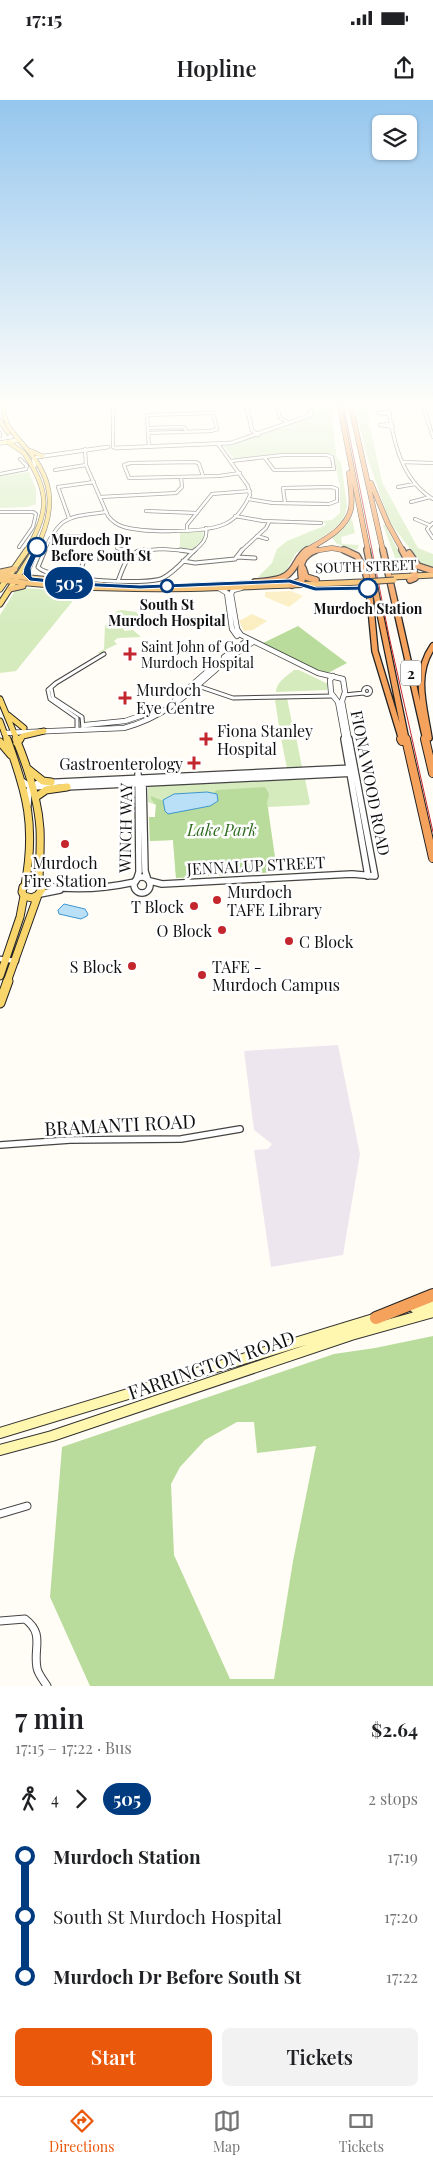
<!DOCTYPE html>
<meta charset="utf-8">
<style>
body{margin:0;font-family:"Playfair Display",serif;background:#f2f2f2;color:#202124;height:100vh;display:flex;flex-direction:column;font-size:19px;white-space:nowrap}
*{box-sizing:border-box;margin:0}
p{font-size:16px;color:#757577}
.icon{flex:none;width:28px;height:28px;fill:none;stroke:currentColor;stroke-width:2;stroke-linecap:round;stroke-linejoin:round}
.map{position:relative;height:1586px;overflow:hidden}
.details{display:flex;flex-direction:column;background:#fff;flex:1}
.details>*{flex:none}
.badge{padding:0 10px;border-radius:16px;font-size:18px;line-height:32px}
.controls{position:absolute;left:372px;top:15px;display:grid;gap:10px}
.controls a{display:grid;place-items:center;width:45px;height:45px;border-radius:8px;background:#fff;box-shadow:0 1px 4px #0004;font-size:25px}
.map>.badge{position:absolute;translate:-50% -50%;box-shadow:0 0 0 2px #fff}
.legs{display:flex;align-items:center;gap:8px;height:55px;padding:0 15px;font-size:16px}
.legs p{margin-inline-start:auto}
.overview{display:flex;align-items:center;justify-content:space-between;height:85px;padding:0 15px}
h1{font-size:28px;font-weight:600;line-height:38px}
.action{display:flex;gap:10px;margin-top:auto;padding:10px 15px}
.action a{flex:1;height:58px;border-radius:8px;background:#ea580c;color:#fff;font-size:20px;font-weight:600;line-height:58px;text-align:center}
.action a+a{background:#f2f2f2;color:#202124}
ul{padding:0 15px;list-style:none}
li{display:flex;align-items:center;gap:18px;height:60px;font-size:19px}
li i{display:grid;place-items:center;width:8px;height:100%;margin:0 6px;background:currentColor}
li i::after{content:'';width:12px;height:12px;margin:-6px;border:4px solid;border-radius:50%;background:#fff}
li p{margin-inline-start:auto}
li:first-child i{background:linear-gradient(#0000 50%,currentColor 0)}
li:last-child i{background:linear-gradient(currentColor 50%,#0000 0)}
.status{display:flex;justify-content:space-between;align-items:center;height:35px;padding:0 25px;background:#fff;direction:ltr}
.status svg{height:14px;fill:currentColor}
header{display:flex;justify-content:space-between;align-items:center;height:65px;padding:0 15px;background:#fff;font-size:22px;font-weight:600}
.tab-bar{display:flex;justify-content:space-around;align-items:center;height:70px;border-top:1px solid #e0e0e0;background:#fff;font-size:14px;color:#757577}
.tab-bar a{display:grid;justify-items:center;gap:2px}
.tab-bar .active{color:#ea580c}
.map>svg:first-child{display:block}
</style>
<div class="status"><b>17:15</b><svg viewBox="0 0 49 12"><path d="M0 12V9h3v3zM5 12V6h3v6zM10 12V3h3v9zM15 12V0h3v12zM26 1h20v11H26zM47 4h2v5h-2z"/></svg></div>
<header><svg class="icon" aria-label="back" viewBox="0 0 24 24"><path d="M15 5l-7 7 7 7"/></svg>Hopline<svg class="icon" aria-label="share" viewBox="0 0 24 24"><path d="M12 15V3M7 8l5-5 5 5M5 13v7h14v-7"/></svg></header>
<div class="map">
<svg width="433" height="1586" viewBox="0 0 433 1586">
<rect width="100%" height="100%" fill="#fffdf5"/>
<path fill="#eee6ef" d="M338 945 360 1054 343 1155 271 1167 254 1050 268 1049 272 1044 254 1030 244 951Z"/>
<path fill="#d5ebbd" d="M356 303H365L382 382 418 448 433 454V468L423 466 389 421 366 353 356 311 358 310Z
M331 308 336 354 338 360 341 361 347 407 343 420 329 433 296 453 284 474 275 477H258L272 463 277 449 287 441 324 426 326 424 322 421 332 420 340 413V386L333 354 280 353 235 359 224 347 313 315 311 309Z
M29 372 36 389V404L27 407 0 408V376Z
M350 419H352L355 433 341 437 342 444 359 445 357 450 337 444 332 438 342 430Z
M383 425H385L409 471 395 473 394 469 398 466Z
M180 431H201L203 432 204 438 193 449H180Z
M24 488 80 492 16 571 0 573V515L15 491Z
M122 510 136 512 143 520 149 521V523L145 526 124 525V531L133 530 141 537 118 538 114 541 117 544 103 551 104 552 101 554 98 553 104 549 105 526 117 511Z
M294 570H299L328 584 327 590 276 592C276 582 287 576 294 570Z
M287 598 294 633H280L275 600Z
M296 637 302 667 287 668 281 638Z
M305 679 310 703 308 705 268 707 277 772 176 778 173 740 150 741 149 717H155L156 705 148 702V686Z"/>
<path fill="#b9dc9c" fill-rule="evenodd" d="M298 526 347 563 330 572H320L263 543Z
M265 687 269 694 267 703 277 772 176 778 173 740 150 741 149 717H155L156 705 151 699V696L163 701 165 711 168 714 214 704 218 701 216 694H212L217 690Z
M433 1236V1586H90L50 1497 62 1347 334 1254 375 1248ZM237 1322H254L257 1353 316 1346 293 1461 274 1579H230L174 1455 171 1384 180 1367 205 1340Z"/>
<path fill="#fbeec1" d="M291 491 303 496 289 507 265 497V492Z
M252 514 267 521 253 530 244 531 239 521Z"/>
<path fill="#b9e0f7" stroke="#3f96cf" d="M207 692 217 694 218 701 210 706 168 714 165 711 163 700 174 694Z
M64 804 85 809 88 814 87 816 81 819 59 814 58 810Z"/>
<g fill="none" stroke-linecap="round" stroke-linejoin="round">
<g stroke="#444" stroke-width="4">
<path id="minor-far4" d="M113 303V347
M387 303C393 338 400 379 433 399
M422 303 433 337
M277 305 280 318 289 323
M389 311 378 313 390 314
M213 313 217 329 211 331 148 333 147 315Z
M392 324 380 325 393 327
M148 328 184 327 187 332
M0 333V336
M148 333 149 347
M85 349 86 365 108 416C112 421 117 425 124 427 145 433 205 433 225 424 236 419 245 406 250 395L248 386 218 344
M231 361 283 355H327L332 357 334 369 274 370 265 358
M403 362 433 363
M55 370 86 365
M0 374 26 369 27 366 20 359
M203 376 199 364 196 362 130 363 124 365 129 378 219 376 240 373
M398 387 415 384
M100 397 176 393 182 387 181 377
M248 399 273 403 329 404 337 401V389L332 387 283 388 285 403
M411 402 430 397
M146 411 197 413
M0 412H33L36 414 33 427 19 447
M235 416 263 421 321 423
M69 418 58 387 94 382
M415 419 429 425
M433 423 427 429 433 438
M187 429V425L212 394 250 391
M53 435 83 437
M257 436 267 439
M117 448 126 451
M44 451C60 415 69 417 106 412
M137 451 162 449 189 451
M194 451C202 444 208 439 206 428
M241 451 266 428 269 422"/>
</g>
<g stroke="#444" stroke-width="5">
<path id="minor-far3" d="M45 450 38 467C48 480 148 486 163 478 175 472 185 459 195 450
M123 450 133 454
M180 450 193 452
M237 457 255 458
M183 461 195 463 235 459 242 450
M75 477 80 472 86 454
M118 481C124 466 126 453 144 450
M195 585 233 598 333 596
M363.5 591a3.5 3.5 0 1 1 7 0a3.5 3.5 0 1 1-7 0Z
M51 588 53 598 82 617 83 629
M344 595 364 593
M77 629V618L50 599 48 590 56 583 104 554"/>
</g>
<g stroke="#444" stroke-width="7">
<path id="minor-far2" d="M0 859 16 861"/>
</g>
<g stroke="#444" stroke-width="8">
<path id="minor-far1" d="M0 1045 70 1040 181 1039 240 1029"/>
</g>
<g stroke="#444" stroke-width="9">
<path id="minor" d="M0 1414 27 1406
M0 1521 25 1519C45 1534 33 1548 37 1568 38 1574 44 1581 47 1586"/>
</g>
<g stroke="#444" stroke-width="4.5">
<path id="tertiary-far2" d="M246 303 252 330 258 335
M115 348 231 343 311 315 309 303
M35 366 33 359 37 357 108 347"/>
</g>
<g stroke="#444" stroke-width="6">
<path id="tertiary-far1" d="M219 488 227 493 232 529 237 536
M241 488 233 490 231 494 237 529 241 535 318 573 343 579 345 592 342 601 349 640
M224 557 248 540
M333 576 330 580 331 593 338 602 345 640
M175 600 209 570
M85 625 125 621 161 609
M4 633 124 628C166 617 190 592 221 565 231 556 242 549 253 542"/>
</g>
<g stroke="#444" stroke-width="8">
<path id="tertiary" d="M344 639 368 776
M22 681 31 687 53 686
M143 681 145 771 148 780
M65 687 355 673
M28 705 29 690 38 683 354 668
M134 785a8 8 0 1 1 16 0a8 8 0 1 1-16 0Z
M136 781 139 772 138 674
M150 781 162 784 352 774 375 776 349 639
M40 785C72 791 103 789 135 782
M40 794 60 790"/>
</g>
<g stroke="#333" stroke-width="5">
<path id="secondary-far1" d="M0 343 19 340"/>
</g>
<g stroke="#333" stroke-width="12">
<path id="secondary" d="M415 1208 433 1203
M0 1333 377 1218
M0 1350 52 1336 351 1235 433 1212"/>
</g>
<g stroke="#222" stroke-width="5">
<path id="primary-far3" d="M4 303C2 324 14 334 27 349 56 382 55 413 35 451
M0 321 8 333
M8 342 24 353
M31 351 42 356
M24 353C50 391 50 412 26 451"/>
</g>
<g stroke="#222" stroke-width="7">
<path id="primary-far2" d="M0 489 27 450
M0 504 35 450
M0 599 17 640
M8 615 24 628
M0 621 7 640
M19 640 23 636 44 631"/>
</g>
<g stroke="#222" stroke-width="9">
<path id="primary-far1" d="M7 639C27 694 36 726 25 785
M16 639C28 668 38 698 40 729 41 748 39 766 39 784
M0 642 11 655
M17 643 20 639
M28 669 43 681 51 682
M36 697 46 690 67 687
M30 783 39 784 42 789 38 795 32 798 24 796 22 792 23 787Z
M0 876 20 817 24 796
M7 882 38 795"/>
</g>
<g stroke="#222" stroke-width="11">
<path id="primary" d="M0 903 8 881"/>
</g>
<g stroke="#222" stroke-width="7">
<path id="trunk" d="M0 472 15 469
M0 475 102 485
M393 477 433 475
M30 479 27 471 34 453
M0 480C121 495 241 487 363 482
M10 489 23 486"/>
</g>
<g stroke="#222" stroke-width="5.5">
<path id="motorway-far3" d="M339 303 368 451
M350 303 383 451
M371 383 388 424 403 451
M305 451C322 441 346 430 351 409 353 398 350 384 349 373
M313 451 332 448 348 451"/>
</g>
<g stroke="#222" stroke-width="8">
<path id="motorway-far2" d="M344 450 357 456 365 470 369 488 375 551 402 640
M367 450 406 640
M383 450 426 640
M402 450 415 474V478L410 480
M409 453 418 466 433 471
M303 468 306 477 316 480
M255 482C266 481 283 481 290 472 297 465 298 456 307 450
M292 485 302 480C299 466 301 456 316 450
M429 638C424 606 413 574 433 546"/>
</g>
<g stroke="#222" stroke-width="10">
<path id="motorway-far1" d="M401 639 402 641
M406 639 433 758
M425 639 433 673"/>
</g>
<g stroke="#222" stroke-width="14">
<path id="motorway" d="M376 1218 433 1195"/>
</g>
<use href="#minor-far4" stroke="#fff" stroke-width="2.5"/>
<use href="#minor-far3" stroke="#fff" stroke-width="3"/>
<use href="#minor-far2" stroke="#fff" stroke-width="4.5"/>
<use href="#minor-far1" stroke="#fff" stroke-width="5.5"/>
<use href="#minor" stroke="#fff" stroke-width="7"/>
<use href="#tertiary-far2" stroke="#fff" stroke-width="3"/>
<use href="#tertiary-far1" stroke="#fff" stroke-width="4.5"/>
<use href="#tertiary" stroke="#fff" stroke-width="5.5"/>
<use href="#secondary-far1" stroke="#fff6b0" stroke-width="4"/>
<use href="#secondary" stroke="#fff6b0" stroke-width="10"/>
<use href="#primary-far3" stroke="#f9d66b" stroke-width="4"/>
<use href="#primary-far2" stroke="#f9d66b" stroke-width="5"/>
<use href="#primary-far1" stroke="#f9d66b" stroke-width="7"/>
<use href="#primary" stroke="#f9d66b" stroke-width="9"/>
<use href="#trunk" stroke="#f7bc64" stroke-width="5"/>
<use href="#motorway-far3" stroke="#f5a25d" stroke-width="4.5"/>
<use href="#motorway-far2" stroke="#f5a25d" stroke-width="5.5"/>
<use href="#motorway-far1" stroke="#f5a25d" stroke-width="8"/>
<use href="#motorway" stroke="#f5a25d" stroke-width="12"/>
<path stroke="#c4262e" stroke-width="1" d="M343 303 389 536 433 732"/>
<g stroke="#222" stroke-width="7" stroke-linecap="butt">
<path id="trunk-bridge" d="M363 482 394 480"/>
</g>
<use href="#trunk-bridge" stroke="#f7bc64" stroke-width="5"/>
</g>
<linearGradient id="sky" x2="0" y2="1"><stop stop-color="#95c6ee"/><stop offset="0.58" stop-color="#fffefa"/><stop offset="1" stop-color="#fffefa" stop-opacity="0"/></linearGradient>
<rect width="433" height="525" fill="url(#sky)"/>
<path fill="#003b80" stroke="#fff" d="M37 445 41 447 31 468 32 477 78 482 140 485 290 479 316 487 368 486 371 488 368 490 315 491 289 483 140 489 78 486 30 481 23 474 24 468 34 447Z"/>
<g fill="#fff" stroke="#003b80" stroke-width="2.5">
<circle cx="37" cy="447" r="9"/>
<circle cx="167" cy="486" r="6"/>
<circle cx="368" cy="488" r="9"/>
</g>
<g fill="#c4262e" stroke="#fff" stroke-width="2">
<path d="M127.5 546.5h5v5h5v5h-5v5h-5v-5h-5v-5h5z"/>
<path d="M122.5 590.5h5v5h5v5h-5v5h-5v-5h-5v-5h5z"/>
<path d="M203.5 631.5h5v5h5v5h-5v5h-5v-5h-5v-5h5z"/>
<path d="M191.5 655.5h5v5h5v5h-5v5h-5v-5h-5v-5h5z"/>
<circle cx="65" cy="744" r="5"/>
<circle cx="217" cy="800" r="5"/>
<circle cx="194" cy="806" r="5"/>
<circle cx="222" cy="830" r="5"/>
<circle cx="289" cy="841" r="5"/>
<circle cx="132" cy="866" r="5"/>
<circle cx="202" cy="875" r="5"/>
</g>
<g text-anchor="middle" dominant-baseline="central" stroke-width="5" stroke-linejoin="round" paint-order="stroke">
<g font-size="14" font-weight="bold" fill="#111" stroke="#fff">
<text x="51" y="439" text-anchor="start">Murdoch Dr<tspan x="51" dy="16">Before South St</tspan></text>
<text x="167" y="504">South St<tspan x="167" dy="16">Murdoch Hospital</tspan></text>
<text x="368" y="508">Murdoch Station</text>
</g>
<g font-size="14" fill="#111" stroke="#fff">
<text transform="translate(366 466) rotate(-2)">SOUTH STREET</text>
</g>
<g font-size="14" fill="#111" stroke="#fff" text-anchor="start">
<text x="141" y="546">Saint John of God<tspan x="141" dy="16">Murdoch Hospital</tspan></text>
</g>
<rect fill="#fff" stroke="#585858" stroke-width="1" x="401" y="560.5" width="20" height="25" rx="4"/>
<g font-size="15" font-weight="bold" fill="#111">
<text x="411" y="573">2</text>
</g>
<g font-size="16" fill="#111" stroke="#fff" text-anchor="start">
<text x="136" y="589">Murdoch<tspan x="136" dy="18">Eye Centre</tspan></text>
<text x="217" y="630">Fiona Stanley<tspan x="217" dy="18">Hospital</tspan></text>
<text x="183" y="663" text-anchor="end">Gastroenterology</text>
<text x="65" y="762" text-anchor="middle">Murdoch<tspan x="65" dy="18">Fire Station</tspan></text>
<text x="227" y="791">Murdoch<tspan x="227" dy="18">TAFE Library</tspan></text>
<text x="184" y="806" text-anchor="end">T Block</text>
<text x="212" y="830" text-anchor="end">O Block</text>
<text x="299" y="841">C Block</text>
<text x="122" y="866" text-anchor="end">S Block</text>
<text x="212" y="866">TAFE -<tspan x="212" dy="18">Murdoch Campus</tspan></text>
</g>
<g font-size="16" fill="#111" stroke="#fff">
<text transform="translate(371 683) rotate(79)">FIONA WOOD ROAD</text>
<text transform="translate(125 728) rotate(-89)">WINCH WAY</text>
<text transform="translate(256 765) rotate(-3)">JENNALUP STREET</text>
</g>
<g font-size="16" font-style="italic" fill="#2f6b1f" stroke="#fff">
<text x="222" y="729">Lake Park</text>
</g>
<g font-size="19" fill="#111" stroke="#fff">
<text transform="translate(120 1024) rotate(-3)">BRAMANTI ROAD</text>
<text transform="translate(211 1264) rotate(-19)">FARRINGTON ROAD</text>
</g>
</g>
</svg>
<div class="controls">
<a><svg class="icon" aria-label="layers" viewBox="0 0 24 24"><path d="M12 4l9 5-9 5-9-5zM3 14l9 5 9-5"/></svg></a>
</div>
<b class="badge" style="left:69px;top:483px;background:#003b80;color:#fff">505</b>
</div>
<section class="details">
<div class="overview"><div><h1>7 min</h1><p>17:15 – 17:22 · Bus</p></div><b>$2.64</b></div>
<div class="legs"><svg class="icon" aria-label="walk" viewBox="0 0 24 24"><circle cx="13" cy="4" r="2"/><path d="M13 8l-2 6 4 7M11 14l-3 7M7 12l3-4h3l4 4"/></svg>4<svg class="icon" aria-label="forward" viewBox="0 0 24 24"><path d="M9 5l7 7-7 7"/></svg><b class="badge" style="background:#003b80;color:#fff">505</b><p>2 stops</p></div>
<ul>
<li><i style="color:#003b80"></i><b>Murdoch Station</b><p>17:19</p></li>
<li><i style="color:#003b80"></i><span>South St Murdoch Hospital</span><p>17:20</p></li>
<li><i style="color:#003b80"></i><b>Murdoch Dr Before South St</b><p>17:22</p></li>
</ul>
<div class="action"><a>Start</a><a>Tickets</a></div>
</section>
<nav class="tab-bar">
<a class="active"><svg class="icon" aria-label="directions" viewBox="0 0 24 24"><path d="M12 3l9 9-9 9-9-9zM9 14v-3h6M13 9l2 2-2 2"/></svg>Directions</a>
<a><svg class="icon" aria-label="map" viewBox="0 0 24 24"><path d="M3 6l6-2 6 2 6-2v14l-6 2-6-2-6 2zM9 4v14M15 6v14"/></svg>Map</a>
<a><svg class="icon" aria-label="tickets" viewBox="0 0 24 24"><path d="M3 7h18v10H3zM15 7v10"/></svg>Tickets</a>
</nav>
